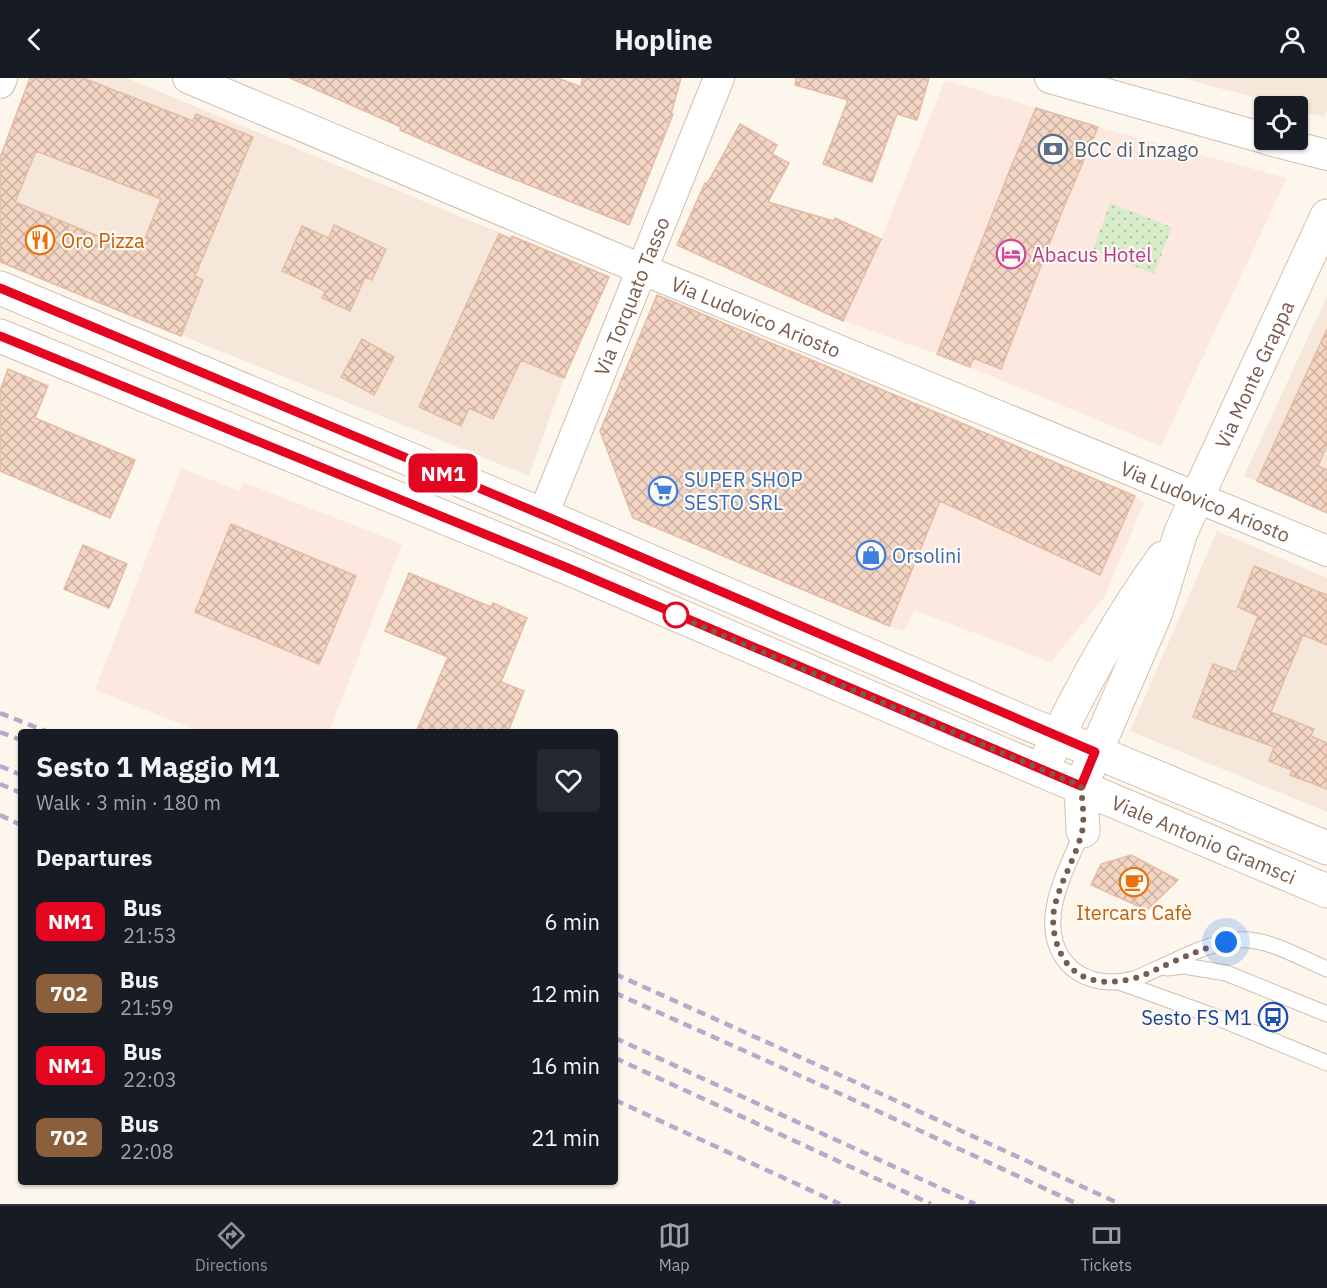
<!DOCTYPE html>
<meta charset="utf-8">
<style>
body{margin:0;font-family:"IBM Plex Sans",sans-serif;background:#242831;color:#f1f3f6;height:100vh;display:flex;flex-direction:column;font-size:22px;white-space:nowrap}
*{box-sizing:border-box;margin:0}
p{font-size:20px;color:#9ea1a6}
.icon{flex:none;width:33px;height:33px;fill:none;stroke:currentColor;stroke-width:2;stroke-linecap:round;stroke-linejoin:round}
.map{position:relative;flex:1;overflow:hidden}
.details{position:absolute;left:18px;top:651px;width:600px;height:456px;display:flex;flex-direction:column;background:#171b24;border-radius:6px;box-shadow:0 2px 4px #0004}
.details>*{flex:none}
.badge{padding:0 12px;border-radius:9px;font-size:21px;line-height:39px}
.controls{position:absolute;left:1254px;top:18px;display:grid;gap:12px}
.controls a{display:grid;place-items:center;width:54px;height:54px;border-radius:6px;background:#171b24;box-shadow:0 2px 4px #0004;font-size:30px}
.you{position:absolute;width:30px;height:30px;margin:-15px;border:4px solid #fff;border-radius:50%;background:#1a73e8;box-shadow:0 0 0 9px #1a73e833}
.map>.badge{position:absolute;translate:-50% -50%;box-shadow:0 0 0 3px #fff}
h2{padding:0 18px;font-size:22px;line-height:54px}
.round{display:grid;place-items:center;flex:none;width:63px;height:63px;border-radius:6px;background:#242831}
.overview{display:flex;align-items:center;justify-content:space-between;height:102px;padding:0 18px}
h1{font-size:28px;font-weight:700;line-height:45px}
ul{padding:0;list-style:none}
li{display:flex;align-items:center;gap:18px;height:72px;padding:0 18px}
li div{flex:1}
li b{display:block;font-size:22px}
li em{font-style:normal}
li .badge{min-width:66px;font-weight:700;text-align:center}
header{display:flex;justify-content:space-between;align-items:center;height:78px;padding:0 18px;background:#171b24;font-size:27px;font-weight:700}
.menu{display:flex;justify-content:space-around;align-items:center;height:84px;border-top:2px solid #363941;background:#171b24;font-size:16px;color:#9ea1a6}
.menu a{display:grid;justify-items:center;gap:3px}
.menu .current{color:#8c9099}
.map>svg:first-child{display:block}
</style>
<header><svg class="icon" aria-label="back" viewBox="0 0 24 24"><path d="M15 5l-7 7 7 7"/></svg>Hopline<svg class="icon" aria-label="person" viewBox="0 0 24 24"><circle cx="12" cy="8" r="4"/><path d="M4 21q1-7 8-7t8 7"/></svg></header>
<div class="map">
<svg width="1327" height="1126" viewBox="0 0 1327 1126">
<defs>
<pattern id="park-dots" width="8" height="8" patternUnits="userSpaceOnUse" patternTransform="scale(1.5)"><rect width="8" height="8" fill="#d8ecc9"/><path d="M2 2h.1M6 6h.1" fill="none" stroke="#b4c2a5" stroke-width="1.8" stroke-linecap="round"/></pattern>
<pattern id="building-cross-hatch" width="8" height="8" patternUnits="userSpaceOnUse" patternTransform="scale(1.5)"><rect width="8" height="8" fill="#f3d5c3"/><path d="M0 0l8 8M0 8l8-8" fill="none" stroke="#cab0a1"/></pattern>
</defs>
<rect width="100%" height="100%" fill="#fdf6ec"/>
<path fill="#f5e8da" d="M30 0H127L483 148 550 173 609 199 564 300 529 398 0 184V86L7 62Z
M1182 0H1327V32L1324 39 1298 32V28H1286Z
M1327 218V435L1244 398Z
M1217 453 1327 500V734L1130 653Z"/>
<path fill="#fde8e0" d="M945 2 1098 49 1287 100 1161 368 937 276 843 243 881 161Z
M657 217 1135 418 1144 424 1105 518 1051 584 914 532 904 553 889 548 633 440 600 353Z
M181 390 240 413 243 404 402 466 329 654H202L95 612Z"/>
<path fill="url(#park-dots)" d="M1110 125 1172 149 1154 196 1093 172Z"/>
<path fill="url(#building-cross-hatch)" stroke="#e6bba3" stroke-width="1.5" fill-rule="evenodd" d="M30 0H83L193 43 196 36 253 59 195 198 203 202 181 258 0 184V80ZM36 73 161 121 139 175 15 124Z
M290 0H558L581 9 582 0H681L671 36H673L629 147 496 94 400 52 401 49Z
M796 0H929L917 42 897 36 872 104 823 86 848 22 795 7Z
M1036 30 1098 49 1061 136 1001 291 973 280 970 289 937 276 1009 94Z
M740 46 777 67 772 76 789 85 768 124 834 143 835 140 881 161 843 243 677 167 705 105 707 106Z
M334 147 386 171 372 202 365 199 350 233 322 220 325 213 282 193 302 148 329 160Z
M499 156 511 161 512 158 609 199 564 300 521 282 493 341 469 330 461 348 419 329Z
M657 217 1135 418 1100 497 940 423 889 548 633 440 600 353Z
M1327 251V367L1318 388 1327 392V435L1257 403Z
M362 261 394 279 374 317 341 299Z
M8 291 48 308 35 340 135 382 110 440 0 393V313Z
M231 446 356 498 319 586 195 534Z
M83 467 127 486 109 530 64 511Z
M1254 488 1327 517V567L1303 557 1271 634 1314 651 1311 658 1327 665V711L1290 697 1292 692 1269 683 1274 669 1193 639 1213 586 1236 594 1258 538 1238 529Z
M409 495 491 529 493 525 527 540 501 604 524 613 508 654H416L448 579 385 553Z
M1131 777 1178 802 1147 832 1091 807 1101 786Z"/>
<g fill="none" stroke-linecap="round" stroke-linejoin="round">
<g stroke="#d1beb0" stroke-width="17">
<path id="service" d="M1083 753C1073 776 1058 805 1054 830 1045 883 1084 914 1134 901 1143 898 1151 893 1159 890 1183 879 1210 865 1237 862 1267 859 1300 880 1327 891
M1167 890 1184 888 1226 895 1327 936
M1119 904 1211 937 1327 985"/>
</g>
<g stroke="#d1beb0" stroke-width="32">
<g id="minor">
<path id="s1" d="M188 0 641 191 1327 473"/>
<path d="M1050 0 1264 60"/>
<path d="M0 5 2 0"/>
<path d="M1269 62 1327 77"/>
<path id="s2" d="M543 437 719 0"/>
</g>
</g>
<g stroke="#d6c0b0" stroke-width="35">
<g id="secondary">
<path d="M0 210 543 437 1019 642 1327 770"/>
<path id="s3" d="M0 258 568 490 962 659 1327 813"/>
<path d="M1048 679C1081 609 1118 542 1163 480"/>
<path id="s4" d="M1083 753 1081 708 1156 534 1181 454 1327 138"/>
</g>
</g>
<use href="#service" stroke="#fff" stroke-width="15"/>
<use href="#minor" stroke="#fff" stroke-width="30"/>
<use href="#secondary" stroke="#fff" stroke-width="33"/>
<path stroke="#b9a8c9" stroke-width="4.5" stroke-dasharray="9 6" stroke-linecap="butt" d="M0 635 48 654
M0 654 21 662
M0 688 21 697
M0 706 21 715
M0 737 21 747
M615 896 851 1002 1120 1126
M615 915 843 1017 1078 1126
M615 960 975 1126
M615 980 931 1126
M615 1022 840 1126"/>
</g>
<g fill="none" stroke-linecap="round" stroke-linejoin="round">
<g stroke="#fff" stroke-width="14">
<path id="line" d="M0 210 543 437 1095 674 1081 708 568 490 0 258"/>
</g>
<use href="#line" stroke="#e40520" stroke-width="9"/>
<path stroke="#7a5c4d" stroke-width="6" stroke-dasharray="0 10.8" d="M676 537 670 535 1081 708C1082 722 1085 741 1082 754 1076 779 1061 802 1055 827 1052 839 1053 852 1056 863 1067 901 1097 909 1132 901 1144 898 1155 892 1166 887 1186 878 1205 870 1226 864"/>
</g>
<defs>
<g id="bank-ring" transform="scale(1.5)"><circle r="9.5" fill="#fffaf3" stroke="#5c6f8a" stroke-width="1.5"/><path d="M-6-4H6V4H-6ZM0-2.3a2.3 2.3 0 1 0 0 4.6a2.3 2.3 0 1 0 0-4.6Z" fill="#5c6f8a"/></g>
<g id="restaurant-ring" transform="scale(1.5)"><circle r="9.5" fill="#fffaf3" stroke="#e8710a" stroke-width="1.5"/><path d="M-5-6h1v4h1v-4h1v4h1v-4h1v5L-1.5 .5V6h-2V.5L-5-1ZM5-6V6H3V1.5H1.5Q1.5-4 5-6Z" fill="#e8710a"/></g>
<g id="hotel-ring" transform="scale(1.5)"><circle r="9.5" fill="#fffaf3" stroke="#d1479c" stroke-width="1.5"/><path d="M-6-4.5h1.5V1H6V5H4.5V3h-9V5H-6ZM-4 0a1.8 1.8 0 1 1 3.6 0ZM.5 0V-2.5h3Q6-2.5 6 0Z" fill="#d1479c"/></g>
<g id="supermarket-ring" transform="scale(1.5)"><circle r="9.5" fill="#fffaf3" stroke="#3f7fe0" stroke-width="1.5"/><path d="M-6-5.5h2.5l.6 2H6L4.5 2H-2.5L-4.4-4H-6ZM-1.5 3.2a1.3 1.3 0 1 0 .1 0ZM3 3.2a1.3 1.3 0 1 0 .1 0Z" fill="#3f7fe0"/></g>
<g id="shop-ring" transform="scale(1.5)"><circle r="9.5" fill="#fffaf3" stroke="#3f7fe0" stroke-width="1.5"/><path d="M-5-2.5h2.3a2.7 3.5 0 0 1 5.4 0H5L5.5 6h-11ZM-1.5-2.5h3a1.5 2.3 0 0 0-3 0Z" fill="#3f7fe0"/></g>
<g id="cafe-ring" transform="scale(1.5)"><circle r="9.5" fill="#fffaf3" stroke="#e8710a" stroke-width="1.5"/><path d="M-5.5-4.5H6V0H3Q3 3.5 0 3.5H-2.5Q-5.5 3.5-5.5 0ZM3-3.2v2h1.7v-2ZM-6 4.5H4V6H-6Z" fill="#e8710a"/></g>
<g id="bus-ring" transform="scale(1.5)"><circle r="9.5" fill="#fffaf3" stroke="#1a4fb4" stroke-width="1.5"/><path d="M-5-6H5V4H4V6H2V4H-2V6H-4V4H-5ZM-3.5-4V0h7V-4ZM-3.5 1.2v1.5H-2V1.2ZM2 1.2v1.5H3.5V1.2Z" fill="#1a4fb4"/></g>
</defs>
<g fill-rule="evenodd">
<use href="#bank-ring" x="1053" y="71"/>
<use href="#restaurant-ring" x="40" y="162"/>
<use href="#hotel-ring" x="1011" y="176"/>
<use href="#supermarket-ring" x="663" y="413"/>
<use href="#shop-ring" x="871" y="477"/>
<use href="#cafe-ring" x="1134" y="804"/>
<use href="#bus-ring" x="1273" y="939"/>
</g>
<circle fill="#fff" stroke="#e40520" stroke-width="3" cx="676" cy="537" r="12"/>
<g text-anchor="middle" dominant-baseline="central" stroke-width="4.5" stroke-linejoin="round" paint-order="stroke">
<g font-size="20" fill="#4e5e75" stroke="#fffaf3" text-anchor="start">
<text x="1074" y="71">BCC di Inzago</text>
</g>
<g font-size="20" fill="#c56008" stroke="#fffaf3" text-anchor="start">
<text x="61" y="162">Oro Pizza</text>
<text x="1134" y="834" text-anchor="middle">Itercars Cafè</text>
</g>
<g font-size="20" fill="#b23c85" stroke="#fffaf3" text-anchor="start">
<text x="1032" y="176">Abacus Hotel</text>
</g>
<g font-size="20" fill="#7a5c4d" stroke="#fffaf3">
<text stroke="none"><textPath href="#s2" startOffset="236">Via Torquato Tasso</textPath></text>
<text stroke="none"><textPath href="#s1" startOffset="616">Via Ludovico Ariosto</textPath></text>
<text stroke="none"><textPath href="#s4" startOffset="492">Via Monte Grappa</textPath></text>
<text stroke="none"><textPath href="#s1" startOffset="1102">Via Ludovico Ariosto</textPath></text>
<text stroke="none"><textPath href="#s3" startOffset="1305">Viale Antonio Gramsci</textPath></text>
</g>
<g font-size="20" fill="#366cbe" stroke="#fffaf3" text-anchor="start">
<text x="684" y="401">SUPER SHOP<tspan x="684" dy="23">SESTO SRL</tspan></text>
<text x="892" y="477">Orsolini</text>
</g>
<g font-size="20" fill="#164399" stroke="#fffaf3" text-anchor="end">
<text x="1252" y="939">Sesto FS M1</text>
</g>
</g>
</svg>
<div class="controls">
<a><svg class="icon" aria-label="locate" viewBox="0 0 24 24"><circle cx="12" cy="12" r="6"/><path d="M12 2v4M12 18v4M2 12h4M18 12h4"/></svg></a>
</div>
<div class="you" style="left:1226px;top:864px"></div>
<b class="badge" style="left:443px;top:395px;background:#e40520;color:#fff">NM1</b>
<section class="details">
<div class="overview"><div><h1>Sesto 1 Maggio M1</h1><p>Walk · 3 min · 180 m</p></div><a class="round"><svg class="icon" aria-label="heart" viewBox="0 0 24 24"><path d="M12 20l-8-8c-3-5 5-10 8-4 3-6 11-1 8 4z"/></svg></a></div>
<h2>Departures</h2>
<ul>
<li><span class="badge" style="background:#e40520;color:#fff">NM1</span><div><b>Bus</b><p>21:53</p></div><em>6 min</em></li>
<li><span class="badge" style="background:#8b5e3c;color:#fff">702</span><div><b>Bus</b><p>21:59</p></div><em>12 min</em></li>
<li><span class="badge" style="background:#e40520;color:#fff">NM1</span><div><b>Bus</b><p>22:03</p></div><em>16 min</em></li>
<li><span class="badge" style="background:#8b5e3c;color:#fff">702</span><div><b>Bus</b><p>22:08</p></div><em>21 min</em></li>
</ul>
</section>
</div>
<nav class="menu">
<a class="current"><svg class="icon" aria-label="directions" viewBox="0 0 24 24"><path d="M12 3l9 9-9 9-9-9zM9 14v-3h6M13 9l2 2-2 2"/></svg>Directions</a>
<a><svg class="icon" aria-label="map" viewBox="0 0 24 24"><path d="M3 6l6-2 6 2 6-2v14l-6 2-6-2-6 2zM9 4v14M15 6v14"/></svg>Map</a>
<a><svg class="icon" aria-label="tickets" viewBox="0 0 24 24"><path d="M3 7h18v10H3zM15 7v10"/></svg>Tickets</a>
</nav>
